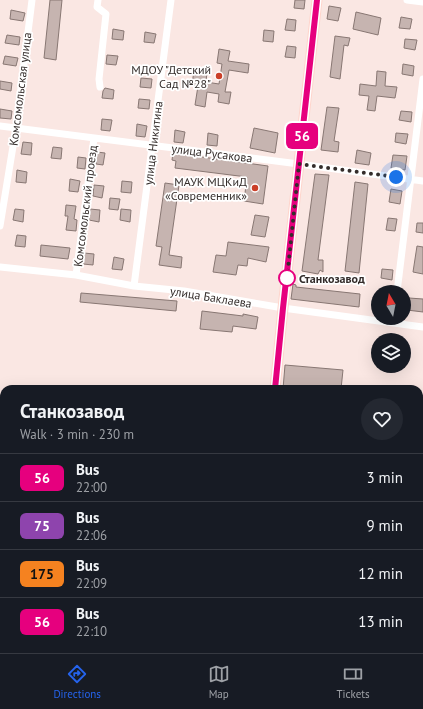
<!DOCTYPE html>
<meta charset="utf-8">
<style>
body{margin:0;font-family:"PT Sans",sans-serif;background:#242831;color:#f1f3f6;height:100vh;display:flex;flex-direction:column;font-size:15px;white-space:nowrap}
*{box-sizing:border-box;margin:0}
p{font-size:13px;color:#9ea1a6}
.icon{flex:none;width:22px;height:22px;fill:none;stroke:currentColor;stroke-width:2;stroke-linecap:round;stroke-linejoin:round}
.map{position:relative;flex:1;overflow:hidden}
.sheet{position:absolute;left:0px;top:385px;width:423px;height:268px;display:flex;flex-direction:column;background:#171b24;border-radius:12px 12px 0 0;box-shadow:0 4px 16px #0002}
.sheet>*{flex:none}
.badge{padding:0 8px;border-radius:6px;font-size:14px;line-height:26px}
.needle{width:26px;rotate:350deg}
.tools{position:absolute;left:371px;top:285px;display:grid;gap:8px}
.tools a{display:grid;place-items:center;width:40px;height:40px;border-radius:50%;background:#171b24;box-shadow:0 4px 16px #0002;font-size:20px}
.you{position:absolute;width:20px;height:20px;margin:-10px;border:3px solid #fff;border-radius:50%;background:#1a73e8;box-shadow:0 0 0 6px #1a73e833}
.map>.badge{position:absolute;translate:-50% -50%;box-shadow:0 0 0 2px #fff}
.round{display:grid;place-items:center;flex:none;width:42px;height:42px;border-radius:21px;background:#242831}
.head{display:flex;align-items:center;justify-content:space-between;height:68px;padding:0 20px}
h1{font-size:19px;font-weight:700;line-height:30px}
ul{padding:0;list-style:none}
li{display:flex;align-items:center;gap:12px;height:48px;padding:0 20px;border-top:1px solid #363941}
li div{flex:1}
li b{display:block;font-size:15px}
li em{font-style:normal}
li .badge{min-width:44px;font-weight:700;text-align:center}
.tab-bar{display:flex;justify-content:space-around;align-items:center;height:56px;border-top:1px solid #363941;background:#171b24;font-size:11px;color:#9ea1a6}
.tab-bar a{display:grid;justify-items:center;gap:2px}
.tab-bar .active{color:#2563eb}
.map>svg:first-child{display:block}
</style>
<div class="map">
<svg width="423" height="653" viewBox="0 0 423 653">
<rect width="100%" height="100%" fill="#fae7e3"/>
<path fill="#fcc3b7" d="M256 649H401L400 653H256Z"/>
<path fill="#c6b4b0" stroke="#887773" d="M50 0H62L56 60 44 58Z
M295 0H305L304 9 294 8Z
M329 6 341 8 338 21 327 19Z
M11 10 25 13 23 21 10 19Z
M356 12 381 18 378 35 353 29Z
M401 17 412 19 410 29 399 28Z
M287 19 296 20 295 31 285 30Z
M113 29 124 31 123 40 112 39Z
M264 30 274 31 273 42 263 41Z
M145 32 156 34 154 43 144 42Z
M7 35 20 37 19 45 5 43Z
M335 36 350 38 348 46 344 45 340 79 330 77Z
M405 39 417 40 415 50 404 48Z
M287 46 296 47 295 58 285 57Z
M219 49 230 51 228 61 249 64 248 73 229 70 225 92H231L229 104 218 102 219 94 207 92 205 107 195 105 198 86 192 85 194 70 207 72 206 82 219 84 222 64 217 63Z
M107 55 118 56 116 65 106 64Z
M5 56 18 58 16 66 3 64Z
M403 64 414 66 413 76 402 74Z
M377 71 386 72 385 86 397 87 395 98 377 96 375 111 367 110 369 96 359 95 360 84 376 86Z
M141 78 152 79 151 88 140 87Z
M0 81 12 83 11 91 0 89Z
M105 88 114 90 113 99 102 98 103 91Z
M139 99 150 100 149 109 138 108Z
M327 107 339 108 334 141 339 142 338 152 321 150Z
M0 109 12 111 11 119 0 118Z
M401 111 412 112 411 122 399 120Z
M102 119 112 120 110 131 101 130Z
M137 124 147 126 145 137 136 136Z
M254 128 278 133 275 153 250 148Z
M175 130 185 132 183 143 174 142Z
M208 133 218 135 217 146 207 145Z
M396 133 408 134 406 144 395 142Z
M23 142 32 143 31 155 21 154Z
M53 147 62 148 61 159 51 158Z
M357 150 371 153 369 165 355 163Z
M97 152 105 153 103 165 96 164Z
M173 153 268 166 263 204 244 201 247 177 175 168 176 161 172 160Z
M393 155 407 156 405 170 391 168Z
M78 157 86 158 85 169 77 168Z
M17 170 27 172 26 183 16 182Z
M315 174 329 175 318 260H323V272L320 270 318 274 302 271Z
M70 179 80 181 78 192 69 191Z
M122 181 132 182 131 193 121 192Z
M355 182 368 184 359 273 345 271Z
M165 183 179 185 169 255 182 257 181 268 159 265 162 247 156 246Z
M94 185 104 186 102 198 93 196Z
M391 189 402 191 400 204 389 202Z
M110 198 120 199 118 210 109 209Z
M66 205 76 206 74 219 77 220 76 231 66 230 68 216H65Z
M15 209 24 210 23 222 13 220Z
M90 209 100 210 99 222 89 220Z
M121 209 131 210 130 222 120 220Z
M255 215 269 217 265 237 251 235Z
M388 218 397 219 395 231 386 230Z
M417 223H423V233L416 232Z
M17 235 26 236 25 247 15 246Z
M228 242 269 247 266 262 248 258 247 266 238 265 236 275 213 272 216 255 226 256Z
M41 245 70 248 68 259 40 256Z
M417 246 423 247V274L413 272Z
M84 253 94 254 93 265 83 264Z
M114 257 124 259 122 270 112 269Z
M382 269 393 270 392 280 381 278Z
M293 284 296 285V287L360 294 359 307 291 299Z
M81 293 177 301 176 311 80 302Z
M409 298 423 299V312L407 310Z
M202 311 243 316V314L258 317 256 329 233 326 232 332 200 329Z
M285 365 343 370 341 389 294 386 293 389H283Z"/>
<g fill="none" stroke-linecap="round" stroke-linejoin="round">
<path stroke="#fff" stroke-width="7" d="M98 0 97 7 106 14 99 79 100 87
M407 0 423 2
M0 126 299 164 423 181
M0 226 16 128 32 0
M0 267 76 275 134 286 184 291 283 308 423 327
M76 275 94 138
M134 286 171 0
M397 292 423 79"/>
<path stroke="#ffd5cc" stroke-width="11" d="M275 389 283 308 317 0
M244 653V649"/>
</g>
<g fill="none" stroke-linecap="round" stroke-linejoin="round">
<g stroke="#fff" stroke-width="9">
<path id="line" d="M275 389 283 308 317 0"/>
</g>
<use href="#line" stroke="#e6007e" stroke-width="6"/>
<path stroke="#342d2b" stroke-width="4" stroke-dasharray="0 7.2" d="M287 278 299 164 396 177"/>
</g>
<g fill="#cb3f28" stroke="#fff" stroke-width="1.5">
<circle cx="219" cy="76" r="4"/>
<circle cx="255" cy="188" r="4"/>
</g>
<circle fill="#fff" stroke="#e6007e" stroke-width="2" cx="287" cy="278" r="8"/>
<g text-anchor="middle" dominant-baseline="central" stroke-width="3.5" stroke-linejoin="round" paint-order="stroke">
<g font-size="12" fill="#342d2b" stroke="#fff" text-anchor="end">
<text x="211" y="69">МДОУ "Детский<tspan x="211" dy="14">Сад №28"</tspan></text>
<text x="247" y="181">МАУК МЦКиД<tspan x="247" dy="14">«Современник»</tspan></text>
</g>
<g font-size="12" fill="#342d2b" stroke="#fff">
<text transform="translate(20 89) rotate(-83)">Комсомольская улица</text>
<text transform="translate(153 143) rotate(-83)">улица Никитина</text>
<text transform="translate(212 153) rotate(7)">улица Русакова</text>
<text transform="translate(85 206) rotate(-83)">Комсомольский проезд</text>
<text transform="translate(211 297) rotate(9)">улица Баклаева</text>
</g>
<g font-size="12" font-weight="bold" fill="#342d2b" stroke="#fff" text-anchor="start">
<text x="299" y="278">Станкозавод</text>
</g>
</g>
</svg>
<div class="tools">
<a><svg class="needle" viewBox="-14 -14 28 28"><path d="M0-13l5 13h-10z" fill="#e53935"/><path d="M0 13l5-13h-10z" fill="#9ea1a6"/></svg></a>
<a><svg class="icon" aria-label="layers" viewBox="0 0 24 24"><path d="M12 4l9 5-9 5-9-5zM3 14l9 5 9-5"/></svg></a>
</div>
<div class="you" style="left:396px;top:177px"></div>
<b class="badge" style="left:302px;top:136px;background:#e6007e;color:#fff">56</b>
<section class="sheet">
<div class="head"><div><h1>Станкозавод</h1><p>Walk · 3 min · 230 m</p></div><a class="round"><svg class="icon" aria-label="heart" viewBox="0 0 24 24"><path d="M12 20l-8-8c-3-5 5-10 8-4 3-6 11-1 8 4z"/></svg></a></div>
<ul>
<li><span class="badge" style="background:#e6007e;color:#fff">56</span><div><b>Bus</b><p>22:00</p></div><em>3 min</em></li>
<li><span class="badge" style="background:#8e44ad;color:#fff">75</span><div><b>Bus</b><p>22:06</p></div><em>9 min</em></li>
<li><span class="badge" style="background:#f58220;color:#111">175</span><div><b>Bus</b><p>22:09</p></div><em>12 min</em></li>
<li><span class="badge" style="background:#e6007e;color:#fff">56</span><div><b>Bus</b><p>22:10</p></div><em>13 min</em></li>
</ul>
</section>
</div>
<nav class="tab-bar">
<a class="active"><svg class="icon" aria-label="directions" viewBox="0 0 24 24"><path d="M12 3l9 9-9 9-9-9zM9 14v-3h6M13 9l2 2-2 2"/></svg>Directions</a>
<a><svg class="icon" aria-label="map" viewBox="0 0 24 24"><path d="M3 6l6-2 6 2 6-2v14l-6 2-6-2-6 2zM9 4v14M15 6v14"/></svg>Map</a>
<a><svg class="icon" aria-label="tickets" viewBox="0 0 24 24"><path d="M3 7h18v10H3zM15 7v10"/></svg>Tickets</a>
</nav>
